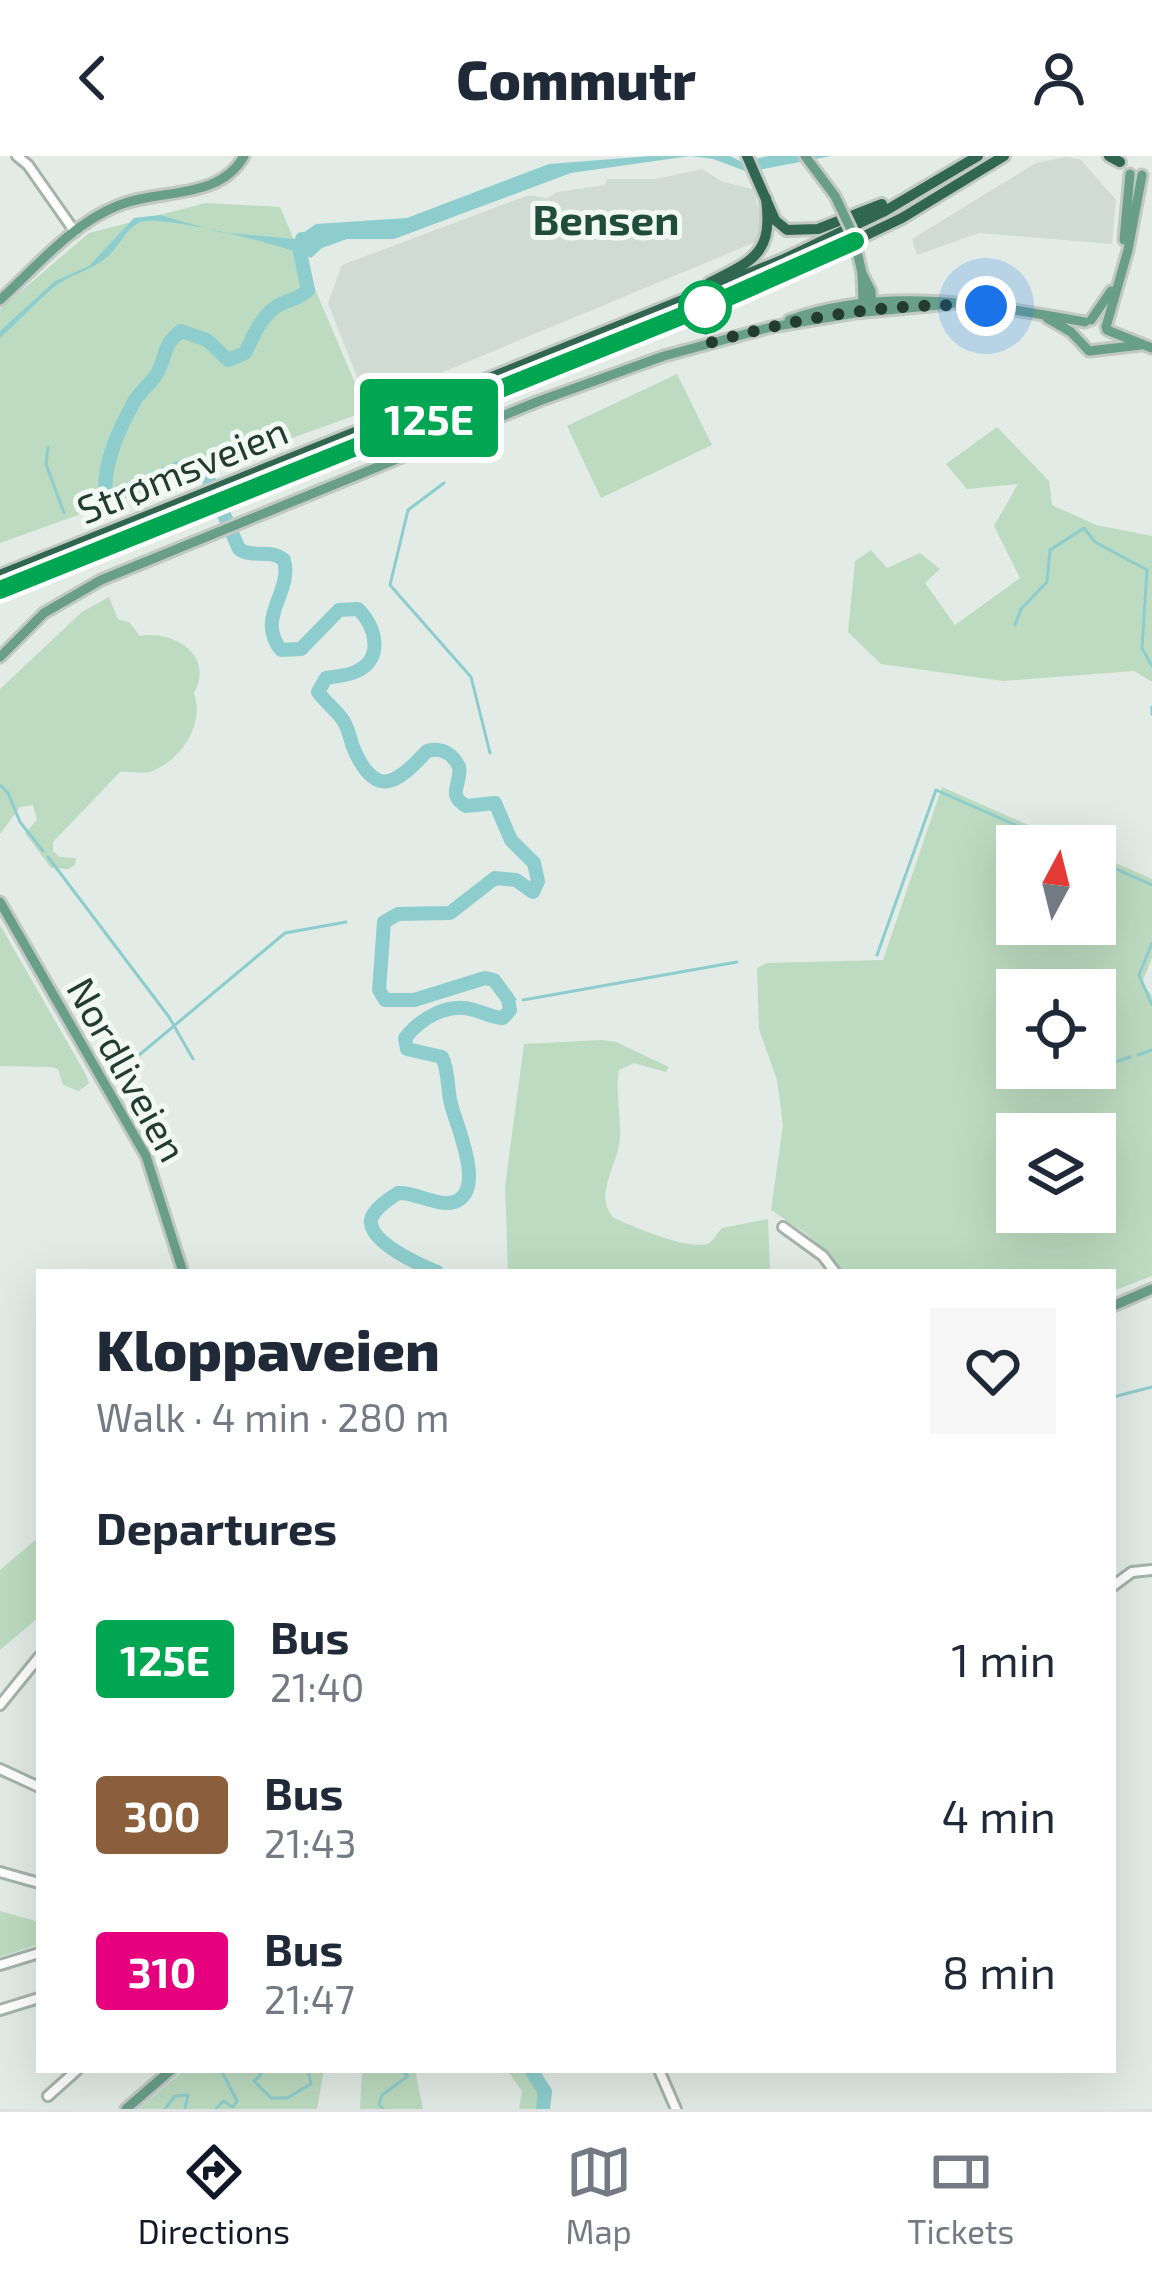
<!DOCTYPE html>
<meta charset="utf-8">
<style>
body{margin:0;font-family:"Exo 2",sans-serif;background:#f6f6f7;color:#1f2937;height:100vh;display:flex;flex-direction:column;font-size:45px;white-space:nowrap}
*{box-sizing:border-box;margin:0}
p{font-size:39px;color:#747a83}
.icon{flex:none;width:66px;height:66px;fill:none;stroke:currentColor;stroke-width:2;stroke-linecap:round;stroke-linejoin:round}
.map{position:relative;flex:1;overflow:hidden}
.sheet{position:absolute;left:36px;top:1113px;width:1080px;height:804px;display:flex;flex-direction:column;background:#fff;border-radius:0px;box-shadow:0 12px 48px #0002}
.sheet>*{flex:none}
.badge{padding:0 24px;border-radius:9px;font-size:42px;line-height:78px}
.needle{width:78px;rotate:7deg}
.fabs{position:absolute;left:996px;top:669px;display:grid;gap:24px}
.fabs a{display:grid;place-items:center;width:120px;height:120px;border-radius:0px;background:#fff;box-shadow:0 12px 48px #0002;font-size:60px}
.you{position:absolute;width:60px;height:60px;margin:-30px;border:9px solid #fff;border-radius:50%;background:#1a73e8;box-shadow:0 0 0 18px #1a73e833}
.map>.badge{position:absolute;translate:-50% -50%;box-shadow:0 0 0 6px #fff}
h2{padding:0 60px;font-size:45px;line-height:108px}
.round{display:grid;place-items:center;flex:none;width:126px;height:126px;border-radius:0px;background:#f6f6f7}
.headline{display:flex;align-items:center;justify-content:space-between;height:204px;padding:0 60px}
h1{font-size:57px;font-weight:800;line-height:90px}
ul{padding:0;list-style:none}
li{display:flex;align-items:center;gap:36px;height:156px;padding:0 60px}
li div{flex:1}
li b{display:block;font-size:45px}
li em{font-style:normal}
li .badge{min-width:132px;font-weight:700;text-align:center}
header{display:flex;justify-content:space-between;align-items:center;height:156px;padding:0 60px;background:#fff;font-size:54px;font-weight:800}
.tabs{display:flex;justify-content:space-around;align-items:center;height:168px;border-top:3px solid #e0e1e3;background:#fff;font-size:33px;color:#747a83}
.tabs a{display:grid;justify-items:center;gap:6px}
.tabs .on{color:#111827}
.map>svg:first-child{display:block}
</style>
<header><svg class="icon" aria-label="back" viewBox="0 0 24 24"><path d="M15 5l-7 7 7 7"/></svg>Commutr<svg class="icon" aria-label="person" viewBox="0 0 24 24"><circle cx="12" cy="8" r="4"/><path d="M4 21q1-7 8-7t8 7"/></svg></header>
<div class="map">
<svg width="1152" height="1953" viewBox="0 0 1152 1953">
<rect width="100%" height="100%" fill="#e2ebe6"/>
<path fill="#d0dbd5" d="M1066 1 1080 3 1116 44 1112 88 979 77 917 99 912 83 1036 7Z
M702 13 723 26 753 33 761 62 758 85 381 242 364 239 328 147 342 109 529 39 547 42 557 36 605 29 607 23H656Z"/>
<path fill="#bcdbc0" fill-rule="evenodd" d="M206 47 280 51 367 255 0 387V153L89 77Z
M677 218 712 289 601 342 567 270Z
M997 271 1049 325 1052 349 1096 369 1152 380V526L1134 515 1003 525 881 508 848 476 855 405 871 394 887 412 920 397 940 413 925 427 955 469 1020 422 994 370 1018 328 967 333 946 308Z
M109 441 118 463 129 466 140 480C173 474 215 499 194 537 205 568 181 606 149 616 142 618 129 615 120 616L53 686V695L60 701 76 702 75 709 68 713 51 712 25 677 37 664 33 649 20 651 0 678V533L82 456Z
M942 631 1076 690H1017V768H1095V698L1152 723V802L1142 826 1152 840V1120L1113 1135V1116H842L808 1079 771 1054 783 969 777 924 759 873 757 812 767 807 883 804ZM1017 834H1095V912H1017ZM1017 978H1095V1056H1017Z
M0 769 85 917 89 927 79 935 63 929 58 913 51 911 0 910Z
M602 884 616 886 669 911 666 916 634 907 619 914C615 936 621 959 620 981 619 1009 592 1039 614 1062 631 1070 692 1096 709 1087 714 1084 717 1077 722 1072L768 1063 770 1116H508L505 1031 524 888Z
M39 1381V1461L0 1494V1414Z
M0 1755 39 1766V1788L0 1801Z
M184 1914H324L317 1953H138Z
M362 1914H415L423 1953H360Z
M507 1914H532L551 1937 548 1953H519L522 1935Z"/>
<path fill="#8ecdcd" d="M651 0H730L742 6 768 0H831L748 16 713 3 690 0 571 17 394 83H347L322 92 311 102C290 90 160 58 141 66 126 72 121 88 109 99 94 114 70 118 54 131 35 147 18 166 0 182V175L55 125 89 110 134 62 160 59 219 76 294 83 316 68 407 62 549 8Z"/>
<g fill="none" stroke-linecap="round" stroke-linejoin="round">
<path stroke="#8ecdcd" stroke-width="3" d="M48 291 46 308 64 357
M444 327 408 354 390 429 471 521 490 597
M1015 469 1021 453 1047 426 1050 394 1084 372 1095 386 1147 414 1142 492 1152 510
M1152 551V558
M0 629 8 637 20 666 43 695
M48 701 169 861 193 903
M1095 704 1152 729
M1152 787 1139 819 1152 849
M877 799 936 634 1063 690
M508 843H515
M523 844 737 806
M1138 899 1152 894
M138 900 285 777 346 766
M1048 912 1057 925 1130 901
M1113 1241 1152 1231
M257 1914 261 1919 254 1925 271 1942H287L311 1928 308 1914
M165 1953 175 1940 188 1939 185 1953
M216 1953 223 1945 233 1951 237 1945 221 1914
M383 1953 379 1948 382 1939 408 1920 400 1914"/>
<path stroke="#8ecdcd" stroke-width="14" d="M302 83 300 96 308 134C299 143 293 142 281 148 262 157 254 179 245 197L228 204 207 184 181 175C163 188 167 198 158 216 152 227 140 235 134 246 120 271 102 310 106 338L115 339 189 308 204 313 239 393C253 403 271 392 284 404 293 437 255 461 281 494L301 493 339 454 358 453C376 470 384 503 357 515 348 520 337 520 326 522L318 536C325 546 336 554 343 564 348 572 350 582 353 591 375 644 397 628 427 595 442 591 453 598 459 611 462 629 446 638 466 650L495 647 511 684 534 707 538 725 533 736 516 724 495 722 450 757 398 758 384 766 379 834 385 844H414L485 822 494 824 508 843 510 854 503 862C491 861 485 857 474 854 448 846 421 862 405 882L407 893 442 901C449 916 447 932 451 948 456 969 487 1035 454 1046 438 1051 416 1036 398 1037 389 1043 373 1053 371 1064 368 1086 420 1109 437 1116
M531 1914 545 1936 543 1953"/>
<g stroke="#a5b3ac" stroke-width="14">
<path id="minor" d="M17 0 28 9 75 76
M783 1071 823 1100 835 1116
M1113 1430 1132 1416 1152 1414
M0 1549 39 1501
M0 1613 39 1631
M0 1716 39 1727
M0 1809 39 1797
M0 1854 39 1842
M659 1914 676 1953
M48 1940 77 1914"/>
</g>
<g stroke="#c1c8c5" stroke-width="15">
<path id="major" d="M805 0 835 40
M1124 84 1130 18
M862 117 863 147
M862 117 871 135 872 151
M0 144C36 111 72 68 117 50 159 32 219 45 244 0
M1047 162 1071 176 1089 195 1141 189
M789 164C885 129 987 149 1085 166
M1091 164 1111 135
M1106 171 1128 94 1142 19
M1107 174 1152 192
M0 501 44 457 101 424 539 245 664 200 771 171 855 157 950 148
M0 746 146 1000 183 1116
M1113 1150 1152 1133
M126 1953 171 1914"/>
</g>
<g stroke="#c1c8c5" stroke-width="16">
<path id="highway" d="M747 0 775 64 787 74 818 73 882 48
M1109 0 1120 6
M709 127C755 104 773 97 766 42
M0 419 782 104 885 55 978 0
M0 434 789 116 902 62 1004 0"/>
</g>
<use href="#minor" stroke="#fff" stroke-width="8"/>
<use href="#major" stroke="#699e89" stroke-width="9"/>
<use href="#highway" stroke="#316653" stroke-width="10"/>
<g stroke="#c1c8c5" stroke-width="15" stroke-linecap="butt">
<path id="major-bridge" d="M835 40 853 78 862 117"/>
</g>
<use href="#major-bridge" stroke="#699e89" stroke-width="9"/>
</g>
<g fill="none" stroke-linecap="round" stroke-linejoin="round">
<g stroke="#fff" stroke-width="27">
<path id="line" d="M0 434 724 143 855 85"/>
</g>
<use href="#line" stroke="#00a651" stroke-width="18"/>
<path stroke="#233b31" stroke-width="12" stroke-dasharray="0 21.6" d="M705 151 706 188C795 162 893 145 986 150"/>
</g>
<circle fill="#fff" stroke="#00a651" stroke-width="6" cx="705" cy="151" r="24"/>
<g text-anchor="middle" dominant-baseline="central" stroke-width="10" stroke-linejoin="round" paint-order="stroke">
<g font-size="39" fill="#233b31" stroke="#f2f8f4">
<text transform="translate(182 313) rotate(-22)">Strømsveien</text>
<text transform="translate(128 913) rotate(61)">Nordliveien</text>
</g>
<g font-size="42" font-weight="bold" fill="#204c3b" stroke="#f2f8f4">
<text x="606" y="62">Bensen</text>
</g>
</g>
</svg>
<div class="fabs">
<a><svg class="needle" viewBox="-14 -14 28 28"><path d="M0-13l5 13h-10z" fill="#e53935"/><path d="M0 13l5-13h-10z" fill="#747a83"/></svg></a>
<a><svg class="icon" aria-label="locate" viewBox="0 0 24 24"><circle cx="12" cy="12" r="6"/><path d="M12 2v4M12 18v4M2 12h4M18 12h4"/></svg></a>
<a><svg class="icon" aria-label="layers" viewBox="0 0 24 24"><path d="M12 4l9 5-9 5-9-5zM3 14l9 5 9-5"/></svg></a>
</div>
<div class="you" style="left:986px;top:150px"></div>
<b class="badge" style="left:429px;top:262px;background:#00a651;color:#fff">125E</b>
<section class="sheet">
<div class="headline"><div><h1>Kloppaveien</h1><p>Walk · 4 min · 280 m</p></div><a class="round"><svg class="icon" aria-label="heart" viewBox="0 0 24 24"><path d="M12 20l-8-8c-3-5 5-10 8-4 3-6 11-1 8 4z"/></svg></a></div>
<h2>Departures</h2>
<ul>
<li><span class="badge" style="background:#00a651;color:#fff">125E</span><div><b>Bus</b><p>21:40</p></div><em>1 min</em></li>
<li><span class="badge" style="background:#8b5e3c;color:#fff">300</span><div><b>Bus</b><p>21:43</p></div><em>4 min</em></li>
<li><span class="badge" style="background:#e6007e;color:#fff">310</span><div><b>Bus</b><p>21:47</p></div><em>8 min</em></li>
</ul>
</section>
</div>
<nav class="tabs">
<a class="on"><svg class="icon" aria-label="directions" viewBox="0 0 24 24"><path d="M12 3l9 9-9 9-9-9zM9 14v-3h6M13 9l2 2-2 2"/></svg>Directions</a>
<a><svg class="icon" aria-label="map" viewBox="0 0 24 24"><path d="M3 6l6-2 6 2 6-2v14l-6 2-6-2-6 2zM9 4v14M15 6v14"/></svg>Map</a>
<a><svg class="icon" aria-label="tickets" viewBox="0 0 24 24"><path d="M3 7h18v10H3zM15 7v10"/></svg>Tickets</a>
</nav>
